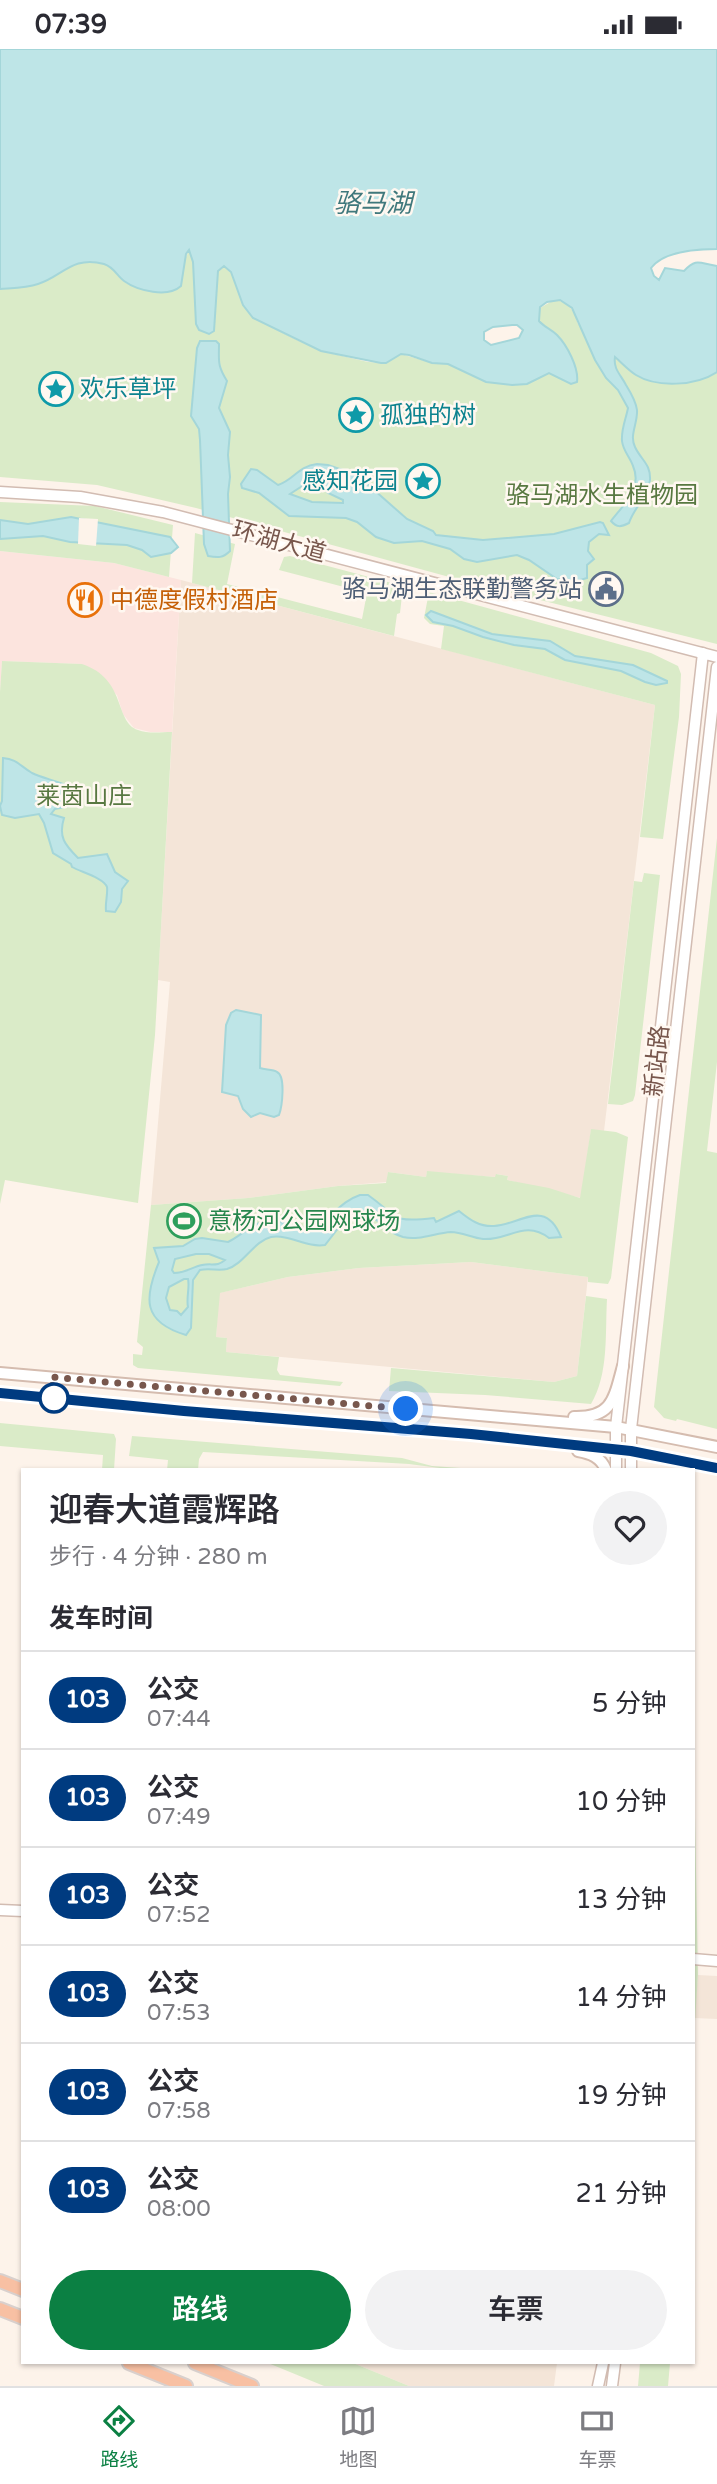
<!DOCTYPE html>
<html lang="zh">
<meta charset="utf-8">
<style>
body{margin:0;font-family:"Varela Round","Noto Sans SC",sans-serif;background:#f2f2f3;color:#2b2b33;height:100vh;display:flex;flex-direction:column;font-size:26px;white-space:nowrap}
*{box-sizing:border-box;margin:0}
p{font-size:23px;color:#7c7c81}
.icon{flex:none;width:38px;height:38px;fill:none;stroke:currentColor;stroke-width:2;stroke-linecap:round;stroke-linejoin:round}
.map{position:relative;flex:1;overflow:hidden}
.drawer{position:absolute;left:21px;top:1419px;width:674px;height:896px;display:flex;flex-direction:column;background:#fff;border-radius:0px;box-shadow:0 2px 5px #0004}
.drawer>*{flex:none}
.badge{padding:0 14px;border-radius:23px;font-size:24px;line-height:46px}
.you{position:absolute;width:35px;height:35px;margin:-18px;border:5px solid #fff;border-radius:50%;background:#1a73e8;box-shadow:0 0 0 10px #1a73e833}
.map>.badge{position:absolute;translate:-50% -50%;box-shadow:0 0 0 4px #fff}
h2{padding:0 28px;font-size:26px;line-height:63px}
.round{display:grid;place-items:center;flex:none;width:74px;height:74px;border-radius:37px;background:#f2f2f3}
.overview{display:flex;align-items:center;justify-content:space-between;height:119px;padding:0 28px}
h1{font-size:33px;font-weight:600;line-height:52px}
.cta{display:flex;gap:14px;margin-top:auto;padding:14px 28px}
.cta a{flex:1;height:80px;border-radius:42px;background:#0b8043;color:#fff;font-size:28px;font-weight:600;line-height:80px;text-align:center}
.cta a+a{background:#f2f2f3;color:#2b2b33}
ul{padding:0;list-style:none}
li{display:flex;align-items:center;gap:21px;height:98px;padding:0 28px;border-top:2px solid #e1e1e2}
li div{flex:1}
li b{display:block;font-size:26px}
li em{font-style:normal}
li .badge{min-width:77px;font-weight:700;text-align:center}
.status{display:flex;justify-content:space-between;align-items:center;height:49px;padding:0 35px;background:#fff;direction:ltr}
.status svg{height:19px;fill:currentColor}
.menu{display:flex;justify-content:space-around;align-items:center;height:98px;border-top:2px solid #e1e1e2;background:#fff;font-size:19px;color:#7c7c81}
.menu a{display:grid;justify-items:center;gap:4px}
.menu .on{color:#0b8043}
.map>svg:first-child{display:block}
</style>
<div class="status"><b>07:39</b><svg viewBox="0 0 49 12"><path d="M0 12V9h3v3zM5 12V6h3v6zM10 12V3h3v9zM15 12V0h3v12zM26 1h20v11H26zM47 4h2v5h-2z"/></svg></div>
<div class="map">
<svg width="717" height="2337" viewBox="0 0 717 2337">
<rect width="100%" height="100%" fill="#fdf3ea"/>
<path fill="#f4e5d8" d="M181 531 655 656 604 1082 591 1081 581 1149 507 1131 508 1127 497 1125 496 1128 427 1123 426 1128 388 1123 387 1133 338 1137 248 1149 151 1156 170 933 158 931Z
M471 1213 588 1228 577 1327 554 1333 226 1303 227 1289 216 1288 219 1244 288 1228 359 1219Z
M698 1926 717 1927V1970L694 1969Z
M353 2314H557L554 2337H409Z"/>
<path fill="#fce4de" d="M0 502 114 514 181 531 172 683H150L134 679 123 665 117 646 82 615 2 612 0 643Z"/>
<path fill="#daebc8" d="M189 201 193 213 196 275 204 283 209 285 214 282 218 222 224 217 231 223 263 274 297 291 321 302 368 313 386 314 401 305 432 314 448 315 486 333 496 334 512 336 549 324 571 335 576 321 556 285 544 278 539 272 540 259 554 251C569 252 574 262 578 275L638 327 712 326 717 323V595L464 532 196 459 97 436 0 428V240C15 239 34 239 48 231 67 220 78 209 103 215 113 217 116 226 123 232 133 239 147 241 159 242L184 213Z
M0 453 95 457 173 476 169 528 114 514 0 502Z
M195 484 235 495 227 535 362 570 367 544 279 521 284 508 290 507 403 537 400 564 397 565 394 587 192 534Z
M429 543 651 604 678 617 681 625 679 668 663 790 640 788 655 656 441 600 444 577 430 575 424 569Z
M2 612 82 615C127 630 114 673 138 681 148 685 161 683 172 683L155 986 138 1154 5 1131 0 1155V643Z
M717 789V1013L707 1102 717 1104V1380L677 1370 676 1372 664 1369 654 1358Z
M644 824 660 826 635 1046 633 1052 622 1056 608 1055 634 832 642 833Z
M591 1080 616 1083 628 1088 611 1229 608 1235 588 1233V1228L471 1213 359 1219 288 1228 220 1244 216 1288 227 1289 226 1303 279 1308 277 1321 280 1326 343 1333 340 1337 138 1319 133 1316V1305L142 1306 143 1298 137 1293 151 1156 248 1149 338 1137 386 1134 388 1123 426 1128 427 1122 495 1128 496 1125 508 1127 507 1131 549 1139 580 1149Z
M586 1247 607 1250C605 1285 609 1325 591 1355L485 1346 389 1342 391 1319 554 1333 577 1327Z
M0 1374 114 1385 116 1390 114 1421H102L103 1406 0 1397Z
M132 1387 402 1409 432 1417 490 1421H455L409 1415 203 1403 199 1410 198 1421H167L168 1411 129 1407Z
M693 1662 698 1926 693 2003Z
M268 2314H353L409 2337H324Z
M640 2314H670L668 2337H638Z"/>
<path fill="#bee5e7" stroke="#a4d6d9" stroke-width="2" fill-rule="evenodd" d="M0 0H717V200C697 200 664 202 651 219L654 227 659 231 665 219 684 222C697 208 700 215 717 217V323C696 337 657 339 636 326 628 321 621 313 615 308 613 320 621 326 626 336 631 344 636 353 637 361 638 374 629 386 635 398 641 411 651 415 650 431 648 449 634 458 629 474 621 478 617 479 611 472 623 456 643 440 633 417 630 408 623 402 622 392 621 380 626 370 628 359L618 341 606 329 595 311 572 259 560 251 547 253 540 258 539 272C544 278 551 280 557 286 567 296 579 319 577 333L571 335 549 324 527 335 512 336 486 333 448 315 432 314 409 306 401 305 386 314H381L321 302 253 269 243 256 231 223 224 217 218 222 214 282 209 285 199 281 196 275 193 213 189 201 186 205 181 237C168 249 138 242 124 232 117 227 114 218 104 215 72 206 62 228 38 235 26 239 12 239 0 240ZM512 276H517L523 281 519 289 491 296 484 291V283L493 278Z
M200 292H216L219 295C219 312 217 316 227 332L219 359 230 383 228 406 230 428 228 445 230 502C223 509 218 509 208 507L204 495 200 391 199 380 191 367 197 299Z
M317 415 328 416 357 426 407 470 433 482 436 486 483 491 554 485 600 473 603 474 609 486 599 485 589 493 588 502 594 510 587 516V529L577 532 557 530 529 511 517 506 477 513 464 510 450 500 422 492 394 494 376 488 357 473 346 469 289 467 259 444 242 439 241 435 251 420 257 421 278 436C294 431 298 417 317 415ZM310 432H316L328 444 343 451V454L312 453 290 445Z
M71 468 170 488 178 498 171 504 151 508 142 501 127 496 70 493 43 487 0 490V471L28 475Z
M431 562 492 585 550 592 575 607 633 616 667 632V634L656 636 645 633 621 622 565 611 545 600 514 596 483 588 453 577 433 573 426 566Z
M3 709C17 710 20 717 32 724 48 732 64 731 78 745L79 751 75 756 55 760 51 765 64 769C58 788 65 796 78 809L107 805 115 823 128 832 122 840 121 853 115 863 106 862C105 854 108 845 107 838 104 829 81 823 72 818L71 815 53 804 44 774 39 765 15 769 2 766 0 757 2 752Z
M236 961 261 966 260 1019C265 1021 273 1020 277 1023 286 1027 282 1058 279 1066L274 1068 260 1064 251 1068 243 1060 238 1047 222 1043 226 976 231 964Z
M360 1146H368C399 1168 390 1174 434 1169L436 1173 459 1162C470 1171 480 1178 494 1177 520 1176 545 1148 561 1188L549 1189C525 1170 508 1192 483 1190 472 1189 462 1183 451 1183 435 1184 419 1192 403 1188 379 1181 383 1165 350 1164L325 1196C306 1199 290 1185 271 1188 254 1192 244 1215 227 1220 219 1222 209 1219 200 1221L193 1231 191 1279 186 1286C142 1273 144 1249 159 1213L154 1199 183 1197 195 1190 202 1189 228 1193C241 1187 252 1174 267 1172 283 1170 300 1183 315 1177 333 1169 339 1153 360 1146ZM196 1205H209L225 1211C217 1218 212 1214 202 1216 192 1218 186 1224 174 1224L172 1221 175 1210ZM184 1230H188C190 1238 186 1249 188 1258L181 1266 177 1262 170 1261 166 1249 169 1238Z"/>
<path fill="#fdf3ea" d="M79 469 98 470 96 497 78 495Z"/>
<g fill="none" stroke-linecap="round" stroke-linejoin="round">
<g stroke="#d2bcb2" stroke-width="13">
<path id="tertiary" d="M0 443 80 448 163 463 717 608
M616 1421V1378L703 604
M631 1421V1380L717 618
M0 1861 23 1862
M693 1910 717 1912
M598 2337 603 2314
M612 2337 615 2314"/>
</g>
<g stroke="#d5bcaf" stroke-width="14">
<path id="secondary" d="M0 1324 616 1378 717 1398
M0 1344 184 1362 471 1385 631 1402 717 1419
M574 1368C613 1369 614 1349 623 1317
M578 1402C590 1404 601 1408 606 1421"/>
</g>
<g stroke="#d9d0cd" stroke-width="16">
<path id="trunk" d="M0 2232 23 2241
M0 2260 23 2269
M129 2314 186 2337
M195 2314 252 2337"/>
</g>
<use href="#tertiary" stroke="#fff" stroke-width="10"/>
<use href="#secondary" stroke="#fff" stroke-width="10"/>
<use href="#trunk" stroke="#f8c0a3" stroke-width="12"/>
</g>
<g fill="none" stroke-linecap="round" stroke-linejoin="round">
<g stroke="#fff" stroke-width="16">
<path id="line" d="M0 1344 184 1362 471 1385 631 1402 717 1419"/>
</g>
<use href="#line" stroke="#003b80" stroke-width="10"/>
<path stroke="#78574d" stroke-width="7" stroke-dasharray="0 12.6" d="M54 1349 51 1328 406 1360"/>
</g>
<defs>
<g id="sight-ring" transform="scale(1.75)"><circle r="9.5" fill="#fff8f1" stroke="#0f9aa8" stroke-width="1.5"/><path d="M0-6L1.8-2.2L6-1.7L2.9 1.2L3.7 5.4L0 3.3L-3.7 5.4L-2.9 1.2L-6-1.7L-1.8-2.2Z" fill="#0f9aa8"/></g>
<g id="civic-ring" transform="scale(1.75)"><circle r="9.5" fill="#fff8f1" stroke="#5c6f8a" stroke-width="1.5"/><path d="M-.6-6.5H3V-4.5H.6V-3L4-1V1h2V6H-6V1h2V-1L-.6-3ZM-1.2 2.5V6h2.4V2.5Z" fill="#5c6f8a"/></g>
<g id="restaurant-ring" transform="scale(1.75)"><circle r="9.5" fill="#fff8f1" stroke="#e8710a" stroke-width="1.5"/><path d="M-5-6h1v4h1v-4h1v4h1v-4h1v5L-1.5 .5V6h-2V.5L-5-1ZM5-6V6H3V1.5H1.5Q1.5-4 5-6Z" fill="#e8710a"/></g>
<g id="stadium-ring" transform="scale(1.75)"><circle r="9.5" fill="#fff8f1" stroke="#2e9e5b" stroke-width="1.5"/><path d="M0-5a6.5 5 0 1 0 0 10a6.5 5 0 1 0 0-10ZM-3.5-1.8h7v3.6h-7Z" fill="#2e9e5b"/></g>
</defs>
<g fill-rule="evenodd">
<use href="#sight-ring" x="56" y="340"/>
<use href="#sight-ring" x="356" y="366"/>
<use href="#sight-ring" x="423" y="432"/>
<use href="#civic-ring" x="606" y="540"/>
<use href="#restaurant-ring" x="85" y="551"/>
<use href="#stadium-ring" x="184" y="1172"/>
</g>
<circle fill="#fff" stroke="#003b80" stroke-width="3.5" cx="54" cy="1349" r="14"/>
<g text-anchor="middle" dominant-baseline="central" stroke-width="5" stroke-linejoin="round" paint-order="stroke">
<g font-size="24" fill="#0d838f" stroke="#fff8f1" text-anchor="start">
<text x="80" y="340">欢乐草坪</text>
<text x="380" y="366">孤独的树</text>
<text x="398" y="432" text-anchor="end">感知花园</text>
</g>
<g font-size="24" fill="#587841" stroke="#fff8f1">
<text x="602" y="446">骆马湖水生植物园</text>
<text x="84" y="747">莱茵山庄</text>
</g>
<g font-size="24" fill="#78574d" stroke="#fff8f1">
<text transform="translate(279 493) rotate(15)">环湖大道</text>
<text transform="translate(657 1012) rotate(-84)">新站路</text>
</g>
<g font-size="24" fill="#4e5e75" stroke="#fff8f1" text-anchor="end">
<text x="582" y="540">骆马湖生态联勤警务站</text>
</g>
<g font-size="24" fill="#c56008" stroke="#fff8f1" text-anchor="start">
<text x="110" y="551">中德度假村酒店</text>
</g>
<g font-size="24" fill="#27864d" stroke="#fff8f1" text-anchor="start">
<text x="208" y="1172">意杨河公园网球场</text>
</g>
<g font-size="26" font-style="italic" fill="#40787c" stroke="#fff8f1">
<text x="373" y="154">骆马湖</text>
</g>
</g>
</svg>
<div class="you" style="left:406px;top:1360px"></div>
<section class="drawer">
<div class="overview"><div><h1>迎春大道霞辉路</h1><p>步行 · 4 分钟 · 280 m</p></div><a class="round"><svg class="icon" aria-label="heart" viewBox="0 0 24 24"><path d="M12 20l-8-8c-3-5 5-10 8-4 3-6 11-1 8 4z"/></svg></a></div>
<h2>发车时间</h2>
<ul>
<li><span class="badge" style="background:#003b80;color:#fff">103</span><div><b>公交</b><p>07:44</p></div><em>5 分钟</em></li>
<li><span class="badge" style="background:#003b80;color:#fff">103</span><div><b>公交</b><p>07:49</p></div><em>10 分钟</em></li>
<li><span class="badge" style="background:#003b80;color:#fff">103</span><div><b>公交</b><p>07:52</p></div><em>13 分钟</em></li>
<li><span class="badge" style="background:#003b80;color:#fff">103</span><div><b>公交</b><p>07:53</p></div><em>14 分钟</em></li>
<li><span class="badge" style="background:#003b80;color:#fff">103</span><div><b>公交</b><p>07:58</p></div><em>19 分钟</em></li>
<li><span class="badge" style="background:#003b80;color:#fff">103</span><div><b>公交</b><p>08:00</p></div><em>21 分钟</em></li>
</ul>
<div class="cta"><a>路线</a><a>车票</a></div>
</section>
</div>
<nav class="menu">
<a class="on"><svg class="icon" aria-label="directions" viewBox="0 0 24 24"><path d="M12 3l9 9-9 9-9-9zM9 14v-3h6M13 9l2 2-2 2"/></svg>路线</a>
<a><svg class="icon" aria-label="map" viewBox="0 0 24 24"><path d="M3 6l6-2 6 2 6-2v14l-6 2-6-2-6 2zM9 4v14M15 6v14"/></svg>地图</a>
<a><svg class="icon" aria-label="tickets" viewBox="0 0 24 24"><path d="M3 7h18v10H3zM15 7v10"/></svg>车票</a>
</nav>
